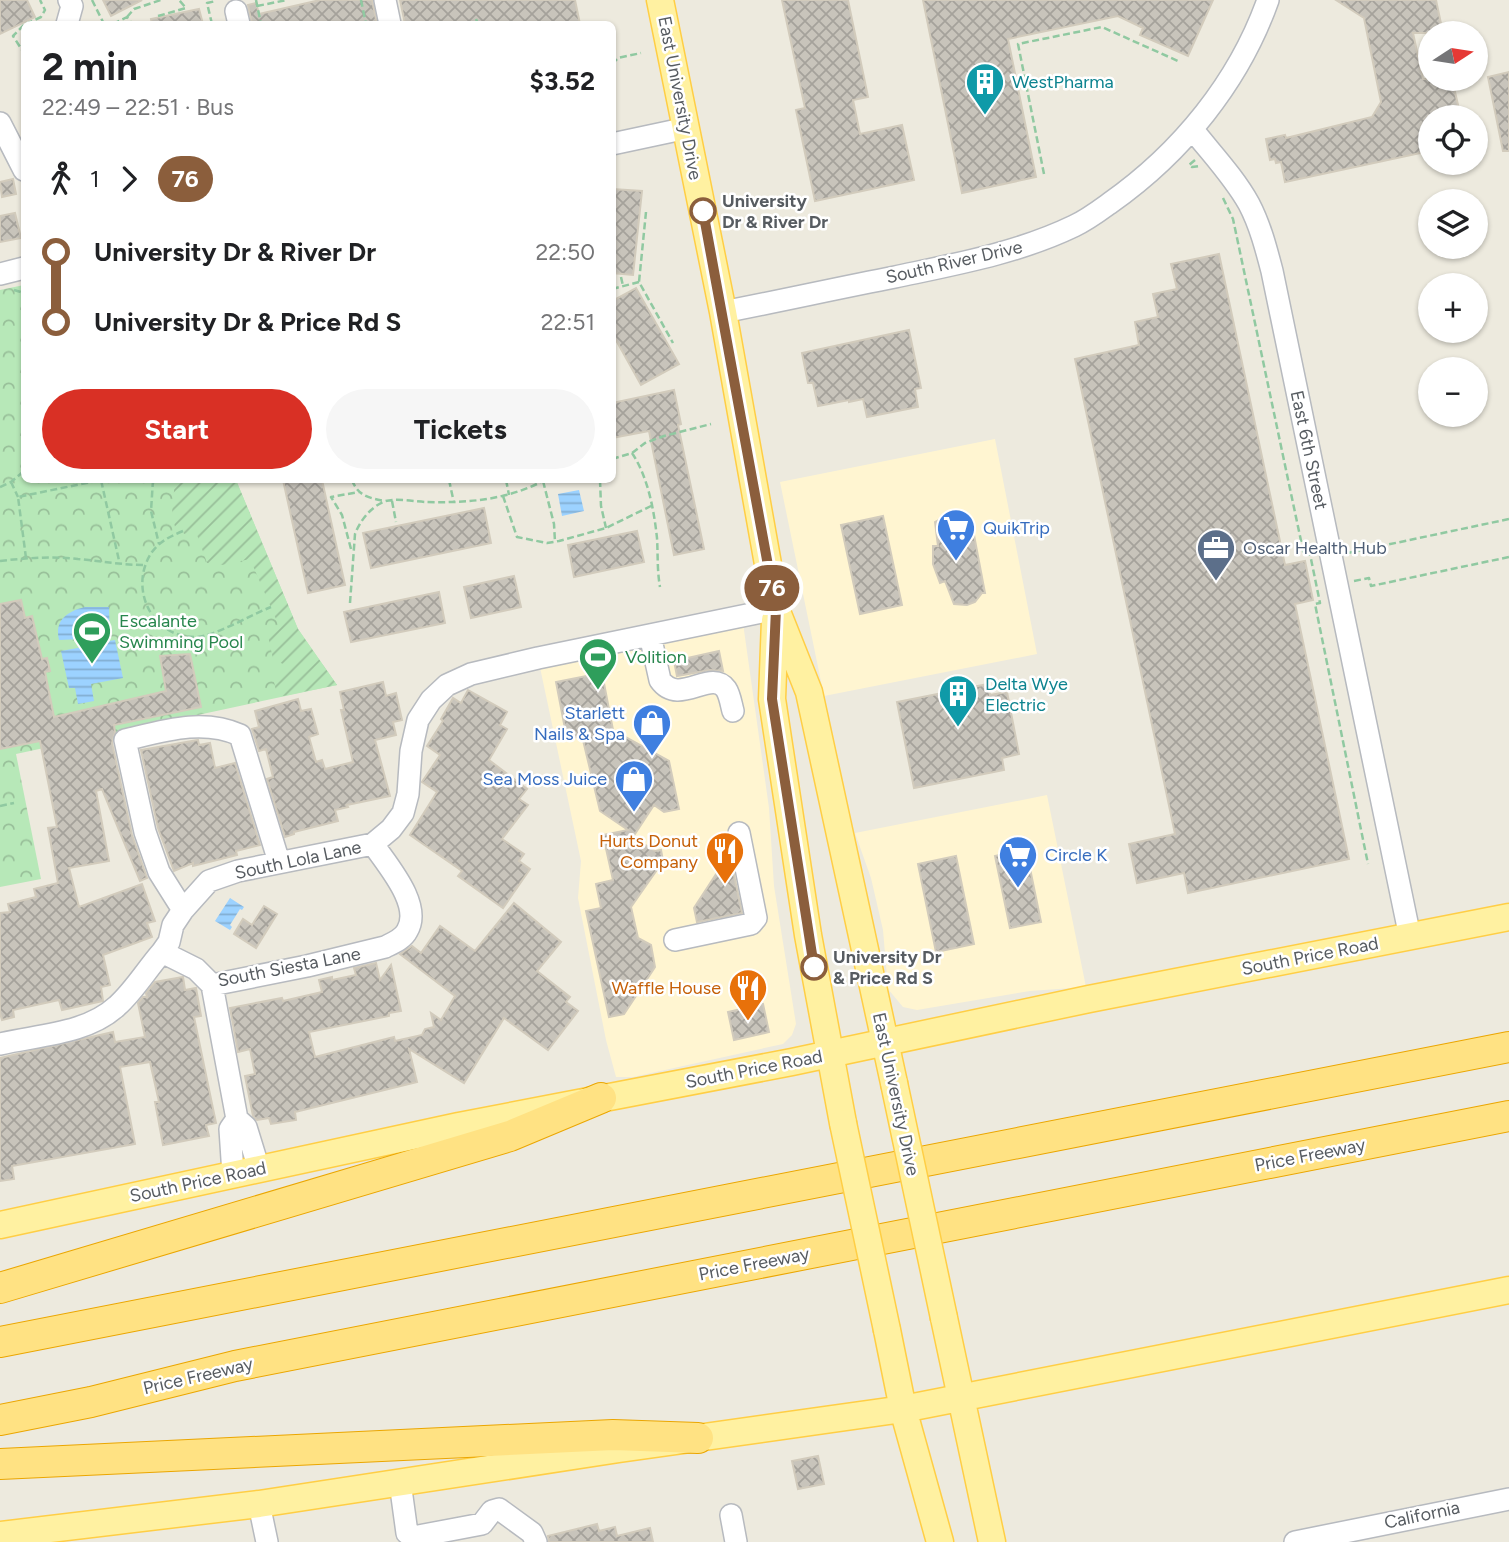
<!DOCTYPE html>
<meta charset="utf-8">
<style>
body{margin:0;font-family:Figtree,sans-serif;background:#f6f6f6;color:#202124;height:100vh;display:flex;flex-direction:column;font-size:26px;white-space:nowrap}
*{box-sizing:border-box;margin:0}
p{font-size:23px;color:#757577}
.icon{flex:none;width:38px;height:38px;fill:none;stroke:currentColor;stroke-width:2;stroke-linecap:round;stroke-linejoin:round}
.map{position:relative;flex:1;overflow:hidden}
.details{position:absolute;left:21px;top:21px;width:595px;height:462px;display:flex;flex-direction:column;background:#fff;border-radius:10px;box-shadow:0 2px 5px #0004}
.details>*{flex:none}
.badge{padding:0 14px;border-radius:23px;font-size:24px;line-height:46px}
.needle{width:46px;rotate:78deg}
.controls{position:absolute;left:1418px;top:21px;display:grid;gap:14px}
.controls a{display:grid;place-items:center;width:70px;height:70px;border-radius:50%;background:#fff;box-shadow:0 2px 5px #0004;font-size:35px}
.map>.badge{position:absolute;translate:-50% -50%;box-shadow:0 0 0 4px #fff}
.legs{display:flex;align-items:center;gap:10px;height:77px;padding:0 21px;font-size:23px}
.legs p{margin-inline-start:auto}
.overview{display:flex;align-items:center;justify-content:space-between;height:119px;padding:0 21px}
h1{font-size:38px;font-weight:700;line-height:52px}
.action{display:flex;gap:14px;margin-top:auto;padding:14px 21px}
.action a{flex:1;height:80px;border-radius:42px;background:#d93025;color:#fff;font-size:28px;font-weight:700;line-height:80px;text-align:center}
.action a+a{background:#f6f6f6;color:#202124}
ul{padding:0 21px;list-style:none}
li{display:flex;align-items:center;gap:24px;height:70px;font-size:26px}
li i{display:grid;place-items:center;width:10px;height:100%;margin:0 9px;background:currentColor}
li i::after{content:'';width:18px;height:18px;margin:-9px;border:5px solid;border-radius:50%;background:#fff}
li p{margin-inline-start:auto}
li:first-child i{background:linear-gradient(#0000 50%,currentColor 0)}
li:last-child i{background:linear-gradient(currentColor 50%,#0000 0)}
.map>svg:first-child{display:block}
</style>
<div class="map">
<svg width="1509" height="1542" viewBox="0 0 1509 1542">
<defs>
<pattern id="forest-crowns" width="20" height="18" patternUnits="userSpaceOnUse" patternTransform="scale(1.75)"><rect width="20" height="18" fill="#b7e8b8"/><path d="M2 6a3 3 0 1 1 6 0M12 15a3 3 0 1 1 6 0" fill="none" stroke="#98bf99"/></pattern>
<pattern id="garden-furrows" width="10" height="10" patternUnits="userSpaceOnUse" patternTransform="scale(1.75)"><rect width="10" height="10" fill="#b7e8b8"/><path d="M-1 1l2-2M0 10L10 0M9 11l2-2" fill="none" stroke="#98bf99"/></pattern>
<pattern id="water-rules" width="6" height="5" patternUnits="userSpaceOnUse" patternTransform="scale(1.75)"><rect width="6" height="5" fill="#9cd2ff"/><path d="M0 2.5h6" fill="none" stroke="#82aed2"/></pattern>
<pattern id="building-cross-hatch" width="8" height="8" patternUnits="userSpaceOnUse" patternTransform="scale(1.75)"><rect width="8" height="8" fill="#c8c4bb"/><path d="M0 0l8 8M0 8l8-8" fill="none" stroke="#a5a29b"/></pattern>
</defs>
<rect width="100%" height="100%" fill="#edeade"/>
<path fill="#fff5d1" d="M995 439 1037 654 824 696 780 482Z
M742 616 769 808 774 886 796 1024 792 1035 783 1044 633 1077H616L606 1040 578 898 581 861 538 658Z
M1047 795 1086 987 1030 991 917 1010 903 1007 888 989 883 930 871 878 855 833Z"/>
<path fill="url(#forest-crowns)" d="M24 285V480H236L298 629 337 685 16 754 41 879 0 887V290Z"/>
<path fill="url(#garden-furrows)" d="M175 480H236L298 629 337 685 278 697 274 682 285 665 273 659 267 631 279 626 250 559 222 565 207 563 196 532 184 534 182 527H175L172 513Z"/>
<path fill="url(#water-rules)" d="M579 490 584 511 562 516 558 494Z
M85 607H109L110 640 92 644 115 640 123 678 91 684 94 701 78 704 75 688H69L61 651 83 647 82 639 59 640C54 620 68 611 85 607Z
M230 898 244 907 242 910 240 909 230 925 232 927 230 930 215 921Z"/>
<path fill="url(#building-cross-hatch)" stroke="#d2cbbc" stroke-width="2" d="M0 0H27L35 17 0 34Z
M103 0H142L111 16Z
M320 0H372L377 24H252L248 5 256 3 259 14Z
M400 0H575L580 24H405Z
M782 0H848L868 97 853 100 860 134 902 125 914 180 815 201 796 110 805 108Z
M923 0H1213L1188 56 1140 35 1143 28 1118 16 1008 39 1036 177 962 193Z
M1336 0H1436L1443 33H1413L1423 79H1452L1459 109 1430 115V151L1285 182 1281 162 1276 163 1275 159 1270 160 1266 139 1285 135 1286 138 1372 117 1381 102 1364 18Z
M199 9 203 24H152L151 19Z
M1509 72V151H1503L1488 77Z
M13 179 16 194 2 197 0 182Z
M612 189 642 191 633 275 612 273Z
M15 213 21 238 0 242V216Z
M1219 254 1285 565 1305 561 1313 600 1295 604 1349 859 1188 893 1184 873 1137 883 1129 844 1175 834 1075 359 1139 345 1135 322 1158 317 1153 294 1177 289 1171 264Z
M636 288 679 364 641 385 612 333V301Z
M909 330 921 388 915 389 918 407 867 417 863 399 849 402V400L818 406 813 383H808L802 353Z
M674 390 681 424 678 425 704 549 674 555 649 431 612 438V403Z
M283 480H322L345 585 308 593Z
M484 508 491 543 371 568 363 533Z
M948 515 971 519 985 593H982L975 602 967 605 954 604 945 581 940 583 933 564V546H938L935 522Z
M883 516 902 605 860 614 841 525Z
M637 531 644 562 574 577 568 545Z
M514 576 521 607 471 618 464 587Z
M439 592 445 623 351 642 344 612Z
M21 600 25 618 32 616 42 659 47 658 50 671 45 672 54 717 166 691 160 656 190 654 201 707 114 725 115 732 112 743 132 835 147 878 140 881 102 789 96 791 109 861 69 868 79 907 142 884 155 921 147 923 152 937 103 955 110 985 101 987 103 1001 62 1010 59 1000 13 1010 14 1017 2 1020 0 1013V913L10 912 8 904 36 897 34 889 58 883 48 828 57 827 40 741 0 749V604Z
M719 651 723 671 710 670 677 676 674 661Z
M602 673 613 730 669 761 679 809 664 812 654 805 633 837 655 851 661 850 664 866 659 867 631 907 638 938 651 945 655 967 624 1014 609 1017 586 911 601 908 596 884 613 880 603 835 628 830 600 811 582 736 567 739 556 682Z
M383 682 386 696 396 693 402 720 393 722 396 735 375 740 390 796 347 805 348 807 335 810 338 821 294 832V834L285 837 267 779 273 777 266 749 259 751 252 729 259 727 255 711 298 699 301 711 311 709 318 734 309 737 316 762 322 760 325 769 353 762 341 710H344L340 692Z
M988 684 990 695 1007 692 1019 754 1002 758 1004 770 914 788 897 702Z
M468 690 507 712 500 725 507 729 489 760 527 789 519 799 528 805 502 839 524 854 519 861 530 869 503 908 458 876 462 871 410 835 437 792 422 782 440 755 427 746 443 721 441 719 453 698 461 703Z
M198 740 199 745 210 743 215 768 235 763 260 845 236 851 237 855 193 866V863L174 871 158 828 141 750Z
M1026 849 1041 922 1010 928 995 856Z
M956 856 974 944 936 952 918 864Z
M731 861 742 913 697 922 694 908 724 862Z
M514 903 561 942 537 971 570 997 566 1002 578 1011 548 1050 504 1018 464 1083 409 1049 417 1082 295 1112 296 1120 271 1124 269 1118 257 1120 253 1116 245 1076 255 1074 250 1049 238 1052 230 1008 282 998 283 1001 322 992 319 980 332 977V980L356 975 354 968 376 963 380 980 391 965 401 1011 389 1013V1016L309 1032 315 1057 394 1037 395 1041 422 1035 425 1029 434 1027 431 1013 441 1020 455 996 400 954 412 946 421 953 440 926 475 951Z
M264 906 277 914 256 948 234 934 243 919 252 925Z
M183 977 185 990 196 988 201 1016 194 1017 216 1123 206 1125 209 1136 163 1145 155 1102H159L150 1062 120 1067 135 1144 12 1166 14 1179 0 1181V1058L113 1032 115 1042 145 1037 138 1003 143 997H147L146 993 155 982Z
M763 1004 769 1032 734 1040 728 1012Z
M818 1456 824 1484 798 1489 792 1461Z
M597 1524 599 1531 615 1527 617 1536 650 1528 653 1542H549L548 1536Z"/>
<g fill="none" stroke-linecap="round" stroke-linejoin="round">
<g stroke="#b7babf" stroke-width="24">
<path id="minor" d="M385 0 390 24
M236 11 239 24
M67 24 72 6 69 0
M0 123 24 170
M1193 130C1212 154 1234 177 1249 204 1260 225 1266 248 1272 271L1410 937
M612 144 687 128
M0 274 24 268
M723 312C780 301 838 288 895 277 956 264 1018 253 1074 226 1087 220 1099 211 1110 203 1181 153 1239 82 1268 0
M650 635 660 680C679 707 711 668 726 689 730 695 731 704 733 711
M183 910 159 872 145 832 125 740C163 731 202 718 240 735L279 862
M675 940 751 924 756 918 739 833
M162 952 169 942 173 925 183 910 209 881 238 871 373 844 391 829 403 813 408 794 411 751 418 720 431 700 447 685 471 674 538 658 776 609
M212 985 237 1119
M0 1044C38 1035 87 1034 117 1006 134 991 147 969 162 952L196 969 212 985 307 966 385 947C393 943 403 939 407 931 423 905 387 865 373 844
M233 1174 230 1129 237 1119 246 1127 259 1169
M400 1482 407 1533 413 1537 482 1524 492 1511 499 1509 532 1533 536 1542
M259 1504 267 1542
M731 1515 736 1542
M1295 1542 1509 1499"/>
</g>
<g stroke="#ffce45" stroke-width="29">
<path id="major" d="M660 0 723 312 776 609 809 692 894 1083
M775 620 772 699 808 935 843 1123
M0 1225 459 1126 792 1062 1089 999 1509 917
M944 1318 992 1542
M887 1330 903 1409 940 1542
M0 1535 259 1504 619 1449 903 1409 1509 1290"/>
</g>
<g stroke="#eba600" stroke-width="32">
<path id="highway" d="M0 1288 510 1136 601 1098
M0 1342 1509 1047
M0 1420 91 1402 235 1366 1509 1116
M0 1464 613 1435 698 1438"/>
</g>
<path stroke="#90c9a1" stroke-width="2.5" stroke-dasharray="7 3.5" stroke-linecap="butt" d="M92 0 104 24
M256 0 261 24
M361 0 366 24
M257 6 287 0
M158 16 186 8 179 0
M127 17 134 9 161 0
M476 19 478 24
M26 24 41 17 45 10 40 0
M113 24 127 17 132 24
M212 24 207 3 216 1
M24 25 13 36 24 53
M612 64 618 58 641 53
M1195 160 1189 165 1192 167 1199 166
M1044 174 1018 44 1102 27 1178 61
M1223 198 1233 219 1304 555 1310 554 1320 603 1315 604 1368 864
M646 212 639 282 673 343
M621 277 623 286
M612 289 639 282
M14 290 24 293
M632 453C648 477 654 510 657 538 658 554 657 570 660 587
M612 459 632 453 645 443 664 436 711 424
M153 480 151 511 159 544
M352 480C358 496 369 498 385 501
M449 480 454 503
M506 480 509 495
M600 480 601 506 606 528
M543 481 554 524 555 542
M11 482 18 497
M0 487 11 482 24 471
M503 496 517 537 547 543 559 541 606 528 651 506
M392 501 396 522
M183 531C171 536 160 541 152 552 128 587 151 638 196 637 213 637 253 614 271 607
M351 549 342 515 331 497 359 492
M1348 553 1509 519
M26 558 18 497 101 480 120 565
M0 561C26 558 52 556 78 559 101 561 122 565 145 565
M1354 581 1369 578 1371 586 1509 557
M350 603 355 534C360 521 370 508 383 502 394 497 415 502 427 502 469 503 507 500 545 480
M0 806 14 803"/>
<use href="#minor" stroke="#fff" stroke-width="21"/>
<use href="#major" stroke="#fff1a1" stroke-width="26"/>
<use href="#highway" stroke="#ffe283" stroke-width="30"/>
<g stroke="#ffce45" stroke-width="29" stroke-linecap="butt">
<path id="major-bridge" d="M894 1083 944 1318
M843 1123 887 1330"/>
</g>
<use href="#major-bridge" stroke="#fff1a1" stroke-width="26"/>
</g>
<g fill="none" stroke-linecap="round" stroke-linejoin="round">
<g stroke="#fff" stroke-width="16">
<path id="line-1" d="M703 211 776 609 772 699 814 967"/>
</g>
<use href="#line-1" stroke="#8b5e3c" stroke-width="10"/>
</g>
<defs>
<g id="building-pin" transform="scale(2.0125)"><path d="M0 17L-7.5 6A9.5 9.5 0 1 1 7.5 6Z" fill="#0f9aa8" stroke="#fff"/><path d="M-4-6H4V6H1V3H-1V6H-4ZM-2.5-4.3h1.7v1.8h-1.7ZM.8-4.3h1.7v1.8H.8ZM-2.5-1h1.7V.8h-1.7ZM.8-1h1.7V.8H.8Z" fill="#fff"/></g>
<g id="supermarket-pin" transform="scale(2.0125)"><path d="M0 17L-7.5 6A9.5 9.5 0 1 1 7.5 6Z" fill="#3f7fe0" stroke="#fff"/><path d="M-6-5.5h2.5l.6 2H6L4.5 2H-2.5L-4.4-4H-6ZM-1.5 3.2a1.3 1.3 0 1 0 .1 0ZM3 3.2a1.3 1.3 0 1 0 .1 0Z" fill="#fff"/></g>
<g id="office-pin" transform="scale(2.0125)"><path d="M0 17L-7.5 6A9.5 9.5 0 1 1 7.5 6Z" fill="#5c6f8a" stroke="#fff"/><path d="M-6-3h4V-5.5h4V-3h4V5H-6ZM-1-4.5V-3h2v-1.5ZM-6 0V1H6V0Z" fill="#fff"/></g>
<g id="stadium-pin" transform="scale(2.0125)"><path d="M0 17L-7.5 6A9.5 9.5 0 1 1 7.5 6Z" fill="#2e9e5b" stroke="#fff"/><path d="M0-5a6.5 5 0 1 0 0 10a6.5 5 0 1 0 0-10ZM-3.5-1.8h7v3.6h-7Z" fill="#fff"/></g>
<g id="shop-pin" transform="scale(2.0125)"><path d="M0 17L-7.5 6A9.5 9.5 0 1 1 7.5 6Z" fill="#3f7fe0" stroke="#fff"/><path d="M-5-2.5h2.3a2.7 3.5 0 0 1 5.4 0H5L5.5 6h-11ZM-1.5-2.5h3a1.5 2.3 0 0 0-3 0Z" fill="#fff"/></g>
<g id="restaurant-pin" transform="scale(2.0125)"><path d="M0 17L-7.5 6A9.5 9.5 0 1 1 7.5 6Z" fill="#e8710a" stroke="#fff"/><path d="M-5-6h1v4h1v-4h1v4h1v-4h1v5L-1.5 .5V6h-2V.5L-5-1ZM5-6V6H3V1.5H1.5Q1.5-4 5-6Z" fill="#fff"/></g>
</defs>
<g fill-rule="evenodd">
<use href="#building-pin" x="985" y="82"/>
<use href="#supermarket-pin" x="956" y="528"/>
<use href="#office-pin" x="1216" y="548"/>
<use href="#stadium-pin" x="92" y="631"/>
<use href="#stadium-pin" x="598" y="657"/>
<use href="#building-pin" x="958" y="694"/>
<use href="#shop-pin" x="652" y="723"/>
<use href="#shop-pin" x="634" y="779"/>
<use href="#restaurant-pin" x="725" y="851"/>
<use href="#supermarket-pin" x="1018" y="855"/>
<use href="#restaurant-pin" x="748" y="988"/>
</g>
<g fill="#fff" stroke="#8b5e3c" stroke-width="3.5">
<circle cx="703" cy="211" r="12"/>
<circle cx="814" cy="967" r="12"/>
</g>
<g text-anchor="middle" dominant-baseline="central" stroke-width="5" stroke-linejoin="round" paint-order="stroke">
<g font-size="18" fill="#0d838f" stroke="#fff" text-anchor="start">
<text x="1012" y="82">WestPharma</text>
<text x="985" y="684">Delta Wye<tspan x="985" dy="21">Electric</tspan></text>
</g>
<g font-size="18" fill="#575c61" stroke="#fff">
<text transform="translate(680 98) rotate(79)">East University Drive</text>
<text transform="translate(954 262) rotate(-13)">South River Drive</text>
<text transform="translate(1309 450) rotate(78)">East 6th Street</text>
<text transform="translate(298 860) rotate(-12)">South Lola Lane</text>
<text transform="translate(1310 956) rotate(-11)">South Price Road</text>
<text transform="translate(289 967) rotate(-11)">South Siesta Lane</text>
<text transform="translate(754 1069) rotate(-11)">South Price Road</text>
<text transform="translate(896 1094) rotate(78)">East University Drive</text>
<text transform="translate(1310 1155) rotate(-11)">Price Freeway</text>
<text transform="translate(198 1182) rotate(-12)">South Price Road</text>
<text transform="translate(754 1264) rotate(-11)">Price Freeway</text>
<text transform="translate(198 1376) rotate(-13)">Price Freeway</text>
<text transform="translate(1422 1515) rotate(-12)">California</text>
</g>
<g font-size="18" font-weight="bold" fill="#575c61" stroke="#fff" text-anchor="start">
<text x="722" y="201">University<tspan x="722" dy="21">Dr &amp; River Dr</tspan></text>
<text x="833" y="957">University Dr<tspan x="833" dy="21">&amp; Price Rd S</tspan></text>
</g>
<g font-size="18" fill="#366cbe" stroke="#fff" text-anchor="start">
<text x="983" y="528">QuikTrip</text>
<text x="625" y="713" text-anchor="end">Starlett<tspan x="625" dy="21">Nails &amp; Spa</tspan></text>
<text x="607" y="779" text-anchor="end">Sea Moss Juice</text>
<text x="1045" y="855">Circle K</text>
</g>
<g font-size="18" fill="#4e5e75" stroke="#fff" text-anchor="start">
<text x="1243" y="548">Oscar Health Hub</text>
</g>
<g font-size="18" fill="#27864d" stroke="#fff" text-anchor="start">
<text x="119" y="621">Escalante<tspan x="119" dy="21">Swimming Pool</tspan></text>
<text x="625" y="657">Volition</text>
</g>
<g font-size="18" fill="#c56008" stroke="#fff" text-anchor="end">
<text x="698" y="841">Hurts Donut<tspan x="698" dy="21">Company</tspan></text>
<text x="721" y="988">Waffle House</text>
</g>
</g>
</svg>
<div class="controls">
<a><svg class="needle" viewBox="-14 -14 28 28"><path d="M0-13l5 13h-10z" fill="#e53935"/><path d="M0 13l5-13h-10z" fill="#757577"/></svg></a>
<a><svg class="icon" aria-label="locate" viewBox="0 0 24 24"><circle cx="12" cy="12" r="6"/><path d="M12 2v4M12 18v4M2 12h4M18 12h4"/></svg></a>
<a><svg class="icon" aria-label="layers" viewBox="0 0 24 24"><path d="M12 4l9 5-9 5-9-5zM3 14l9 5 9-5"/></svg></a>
<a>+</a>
<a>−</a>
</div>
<b class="badge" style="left:772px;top:588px;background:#8b5e3c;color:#fff">76</b>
<section class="details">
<div class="overview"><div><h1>2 min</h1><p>22:49 – 22:51 · Bus</p></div><b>$3.52</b></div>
<div class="legs"><svg class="icon" aria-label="walk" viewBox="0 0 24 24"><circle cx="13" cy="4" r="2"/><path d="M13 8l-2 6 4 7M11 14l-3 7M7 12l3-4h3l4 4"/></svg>1<svg class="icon" aria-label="forward" viewBox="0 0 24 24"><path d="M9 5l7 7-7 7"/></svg><b class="badge" style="background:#8b5e3c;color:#fff">76</b></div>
<ul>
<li><i style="color:#8b5e3c"></i><b>University Dr &amp; River Dr</b><p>22:50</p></li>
<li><i style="color:#8b5e3c"></i><b>University Dr &amp; Price Rd S</b><p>22:51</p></li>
</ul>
<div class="action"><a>Start</a><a>Tickets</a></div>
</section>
</div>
